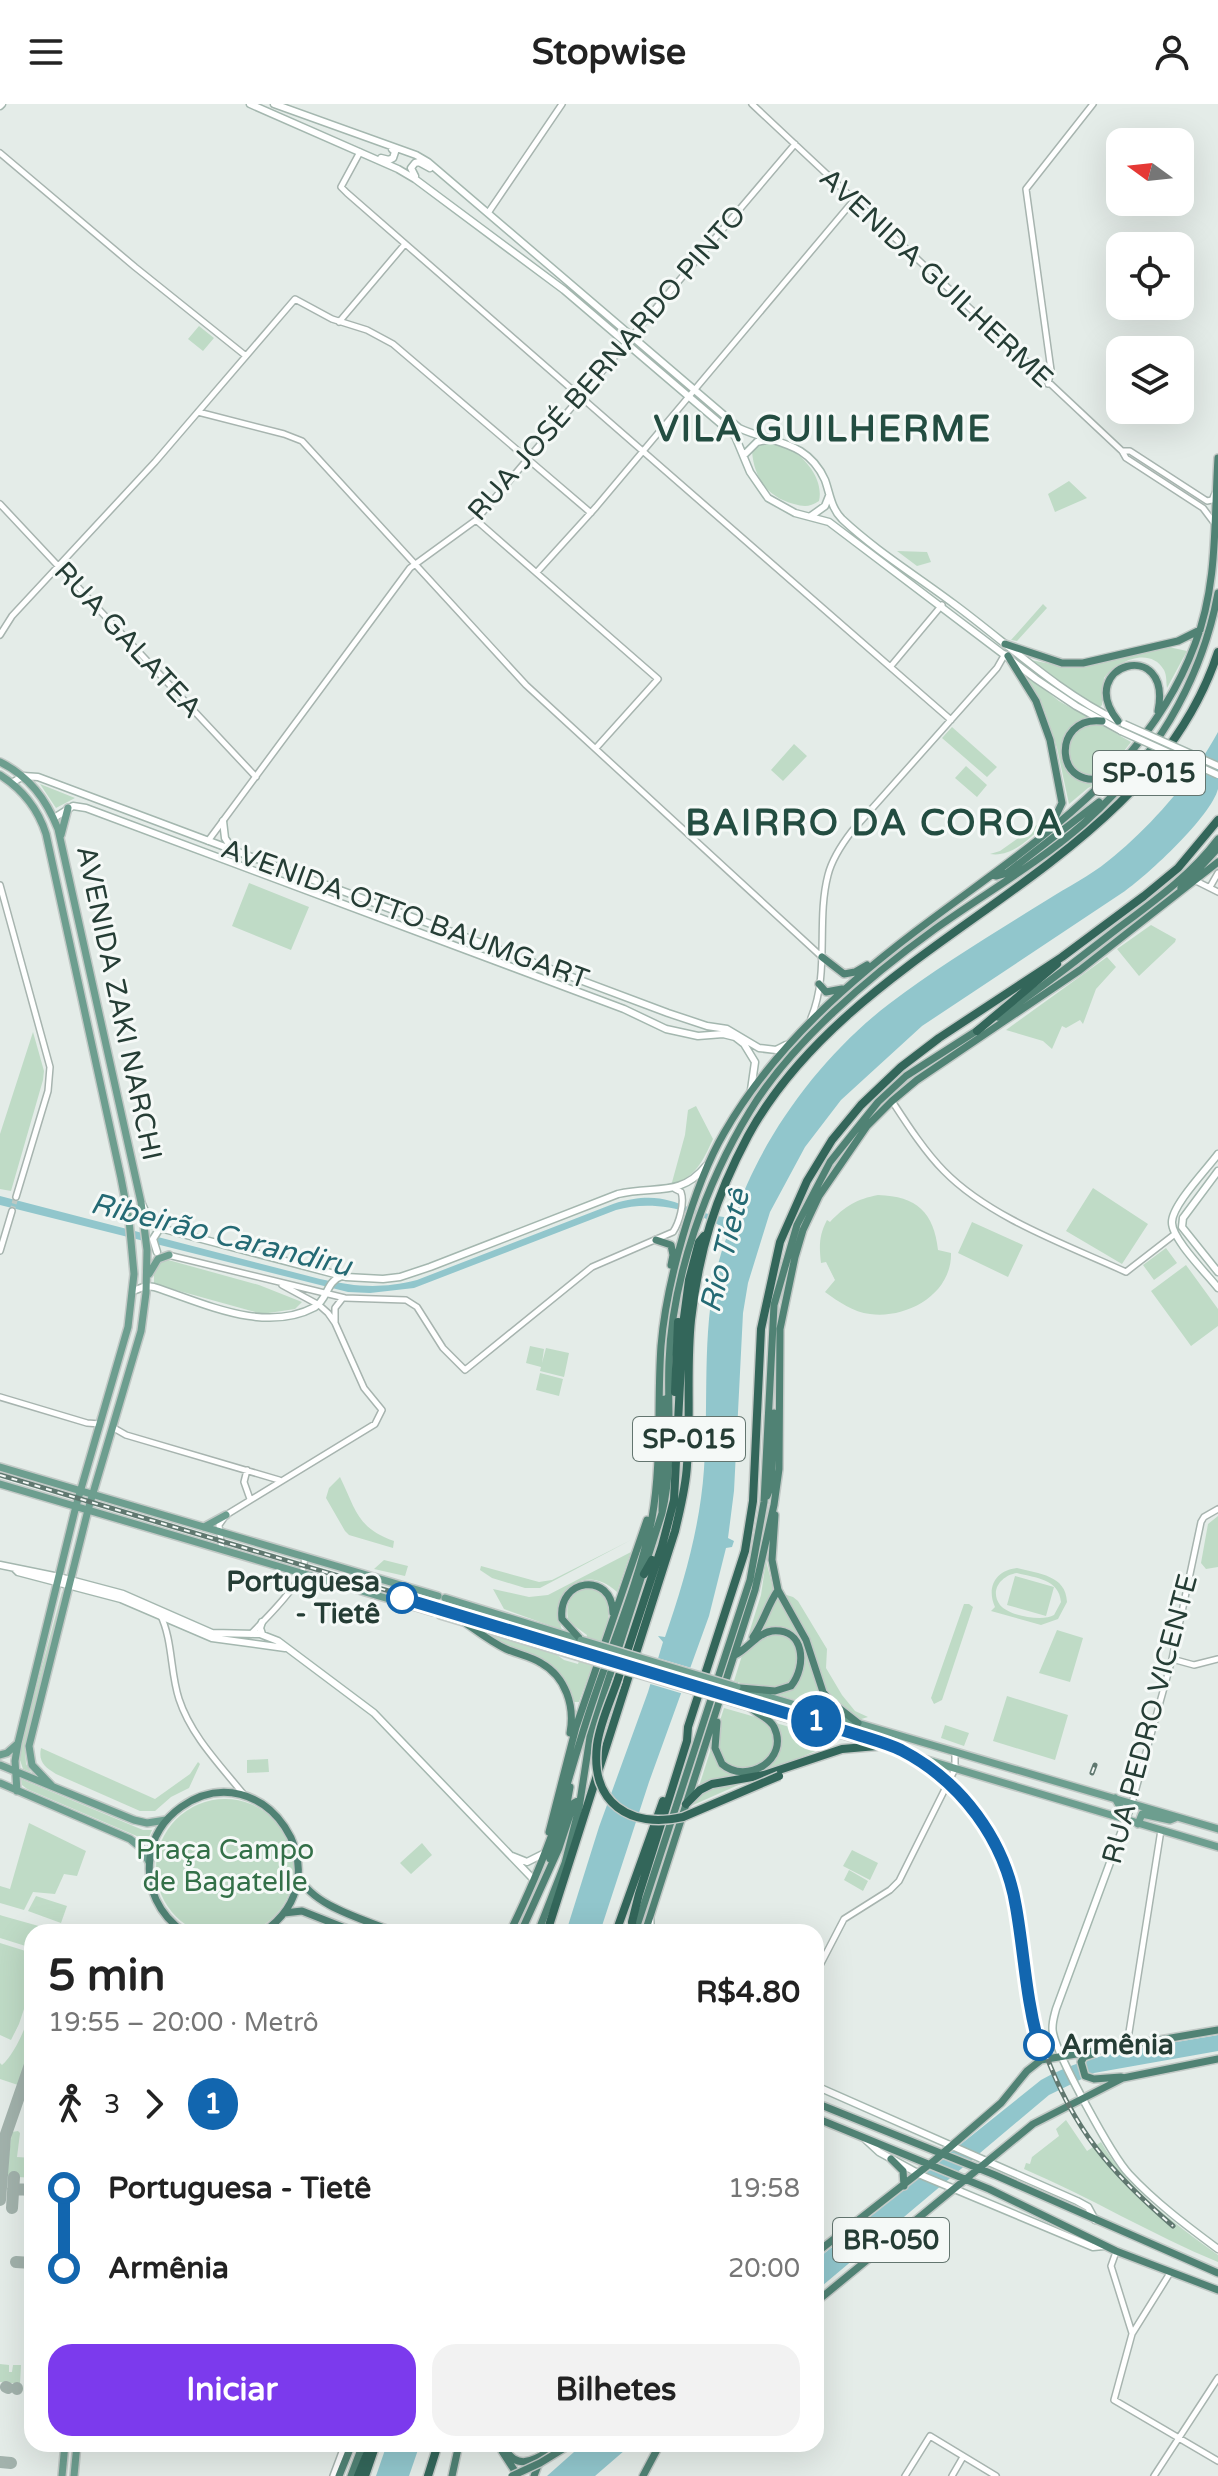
<!DOCTYPE html>
<html lang="pt">
<meta charset="utf-8">
<style>
body{margin:0;font-family:"Varela Round",sans-serif;background:#f2f2f2;color:#222;height:100vh;display:flex;flex-direction:column;font-size:30px;white-space:nowrap}
*{box-sizing:border-box;margin:0}
p{font-size:26px;color:#767676}
.icon{flex:none;width:44px;height:44px;fill:none;stroke:currentColor;stroke-width:2;stroke-linecap:round;stroke-linejoin:round}
.map{position:relative;flex:1;overflow:hidden}
.side{position:absolute;left:24px;top:1820px;width:800px;height:528px;display:flex;flex-direction:column;background:#fff;border-radius:24px;box-shadow:0 8px 32px #0002}
.side>*{flex:none}
.badge{padding:0 16px;border-radius:26px;font-size:28px;line-height:52px}
.needle{width:52px;rotate:285deg}
.buttons{position:absolute;left:1106px;top:24px;display:grid;gap:16px}
.buttons a{display:grid;place-items:center;width:88px;height:88px;border-radius:16px;background:#fff;box-shadow:0 8px 32px #0002;font-size:40px}
.map>.badge{position:absolute;translate:-50% -50%;box-shadow:0 0 0 4px #fff}
.legs{display:flex;align-items:center;gap:12px;height:88px;padding:0 24px;font-size:26px}
.legs p{margin-inline-start:auto}
.head{display:flex;align-items:center;justify-content:space-between;height:136px;padding:0 24px}
h1{font-size:44px;font-weight:700;line-height:60px}
.cta{display:flex;gap:16px;margin-top:auto;padding:16px 24px}
.cta a{flex:1;height:92px;border-radius:24px;background:#7c3aed;color:#fff;font-size:32px;font-weight:700;line-height:92px;text-align:center}
.cta a+a{background:#f2f2f2;color:#222}
ul{padding:0 24px;list-style:none}
li{display:flex;align-items:center;gap:28px;height:80px;font-size:30px}
li i{display:grid;place-items:center;width:12px;height:100%;margin:0 10px;background:currentColor}
li i::after{content:'';width:20px;height:20px;margin:-10px;border:6px solid;border-radius:50%;background:#fff}
li p{margin-inline-start:auto}
li:first-child i{background:linear-gradient(#0000 50%,currentColor 0)}
li:last-child i{background:linear-gradient(currentColor 50%,#0000 0)}
header{display:flex;justify-content:space-between;align-items:center;height:104px;padding:0 24px;background:#fff;font-size:36px;font-weight:700}
.map>svg:first-child{display:block}
</style>
<header><svg class="icon" aria-label="menu" viewBox="0 0 24 24"><path d="M4 6h16M4 12h16M4 18h16"/></svg>Stopwise<svg class="icon" aria-label="person" viewBox="0 0 24 24"><circle cx="12" cy="8" r="4"/><path d="M4 21q1-7 8-7t8 7"/></svg></header>
<div class="map">
<svg width="1218" height="2372" viewBox="0 0 1218 2372">
<rect width="100%" height="100%" fill="#e4ece8"/>
<path fill="#bfdbc6" fill-rule="evenodd" d="M199 222 214 234 203 247 188 235Z
M761 338C769 340 780 339 787 343 805 353 824 375 819 397 810 403 804 403 794 400 768 393 754 375 752 347Z
M1069 377 1087 394 1055 408 1048 390Z
M897 447 927 448 931 458 917 462Z
M1043 500 1047 504 1017 537 1011 536Z
M1164 542 1187 547 1167 584C1166 578 1167 572 1164 566 1150 542 1117 557 1104 574L1102 601 1099 604 1068 586 1030 556 1067 563H1082Z
M1020 566 1059 597 1131 638 1099 679 1088 684 1069 700 1057 644 1044 605Z
M952 623 997 663 987 673 942 634Z
M794 640 807 652 783 677 771 666Z
M966 662 987 681 977 693 955 674Z
M40 680 75 694 56 704Z
M1051 711 1053 712C1035 728 1016 754 990 750L1000 747Z
M249 779 309 803 291 846 232 822Z
M1151 821 1176 835 1175 838 1139 872 1117 845Z
M1107 853 1116 863 1096 885 1083 920 1080 916 1066 924 1062 922 1052 945 1043 937 1006 926Z
M33 928 44 967 43 976 11 1087 0 1085V1030Z
M696 1002 713 1035C702 1059 696 1072 671 1082L685 1031 688 1006Z
M1093 1084 1148 1120 1122 1160 1066 1127Z
M878 1091C917 1092 934 1109 938 1146L951 1149C952 1190 907 1215 870 1210 853 1208 839 1198 825 1188L835 1176 826 1158 821 1159C819 1142 819 1131 827 1116L830 1118C845 1102 857 1095 878 1091Z
M972 1118 1023 1141 1008 1173 958 1149Z
M1166 1144 1177 1159 1154 1176 1143 1161Z
M161 1154 259 1181 302 1198 295 1205 262 1210 154 1180V1165Z
M1186 1161 1218 1205V1222L1191 1242 1151 1187Z
M530 1242 544 1245 542 1259 546 1244 569 1249 564 1273 540 1267 541 1263 526 1259Z
M540 1269 563 1275 559 1292 536 1286Z
M340 1373C356 1406 357 1424 394 1437L393 1444 349 1431 345 1427 326 1394 329 1384Z
M1218 1412V1463L1206 1465 1201 1459 1208 1420Z
M631 1436 540 1484H525L492 1474 480 1466 481 1462 539 1478 552 1476Z
M631 1448 617 1488C586 1458 548 1486 562 1526L504 1505 493 1485 529 1493 548 1491Z
M384 1456 408 1462 405 1472 374 1465Z
M766 1457 774 1487 793 1493 798 1497 827 1545 826 1564 842 1591 855 1607 868 1613 858 1616 734 1577 761 1491Z
M1017 1464C1039 1470 1066 1471 1067 1498L1058 1515 1041 1521 991 1507 995 1503C986 1483 996 1466 1017 1464ZM1017 1469C1036 1474 1059 1475 1061 1498L1054 1511C1043 1518 1009 1512 1000 1501 989 1486 1002 1471 1017 1469Z
M1015 1472 1054 1483 1046 1512 1007 1501Z
M586 1484C600 1485 610 1492 609 1507 609 1526 586 1578 579 1598H574L558 1569 508 1544 490 1531 553 1548 564 1556 578 1560 587 1531 569 1518C564 1502 570 1489 586 1484Z
M62 1488 64 1489 25 1645 26 1660 31 1668 23 1665 20 1656 22 1637Z
M964 1500H969L973 1503 942 1596 934 1600 931 1594Z
M1057 1526 1083 1534 1070 1578 1039 1569Z
M1007 1592 1068 1611 1055 1656 993 1637Z
M724 1604 838 1637 693 1701Z
M945 1621 969 1629 964 1642 941 1634Z
M41 1644 155 1695 190 1670 198 1658 200 1660 189 1684 171 1693 155 1707H140L56 1670C45 1663 38 1658 41 1644Z
M268 1655 269 1668 247 1669V1656Z
M21 1675 143 1726H152L146 1740 139 1733 27 1685 22 1681Z
M156 1764a69 69 0 1 1 138 0a69 69 0 1 1-138 0Z
M29 1719 86 1747 77 1772 64 1770 55 1790 33 1788 24 1806 0 1799V1782L10 1785Z
M422 1739 432 1751 411 1770 400 1759Z
M852 1746 878 1759 870 1776 843 1762Z
M849 1766 868 1777 863 1787 844 1776Z
M36 1792 67 1802 61 1819 28 1807Z
M0 1811 3 1812 60 1828H32V1844L0 1834Z
M0 1839 32 1849V1881L19 1920 11 1936 0 1931Z
M32 1905V1939L18 1981 0 1975V1959L2 1961C15 1950 26 1922 32 1905Z
M1066 2016 1087 2047 1101 2038C1129 2087 1174 2119 1218 2151V2158C1152 2131 1090 2093 1024 2065L1026 2059 1030 2060 1032 2053 1059 2032 1056 2025Z
M18 2027 20 2029 17 2053 32 2054V2074L6 2072 12 2028Z
M0 2260 9 2261V2268H12L13 2261H21L20 2280 0 2278Z"/>
<path fill="#91c6cc" d="M1218 628C1218 645 1218 668 1218 685 1211 712 1149 770 1125 787L922 922 841 996 805 1043 770 1108 748 1179 743 1209 734 1387 728 1434 734 1437 732 1443 726 1444 709 1512 649 1678 600 1828H566L599 1723 648 1588 663 1538 658 1532 665 1533C684 1478 700 1423 704 1365 710 1286 698 1203 729 1127 697 1106 653 1095 616 1106L414 1184 370 1189 348 1188 0 1101V1092L320 1175C357 1183 380 1185 417 1176L613 1100C674 1081 683 1112 734 1114 761 1033 821 952 889 900 939 862 994 829 1047 796 1067 783 1090 772 1108 757 1149 725 1194 673 1218 628Z
M1218 1931V1947L1094 1969 1049 1991 816 2187V2156L1041 1976C1093 1946 1159 1942 1218 1931Z
M387 2340H420L409 2372H376Z
M583 2340H632L595 2372H547Z"/>
<path fill="#e4ece8" d="M654 1553 695 1565 687 1591 647 1579Z"/>
<g fill="none" stroke-linecap="round" stroke-linejoin="round">
<path stroke="#a2b2ac" stroke-width="12" d="M13 2085 32 2086
M0 2096 5 2033 32 1955
M12 2104 14 2073
M16 2158 32 2159
M6 2283 8 2284
M17 2285V2284
M0 2358 11 2359"/>
<path stroke="#bec9c4" stroke-width="5" stroke-dasharray="5 2.5" stroke-linecap="butt" d="M12 1107 16 1093"/>
<g stroke="#a7b4af" stroke-width="8">
<path id="tertiary" d="M752 0 1122 347 1126 354 1203 404 1215 420
M360 48 341 83 347 89 951 616
M0 49 135 163 246 252
M488 109 562 0
M339 218 405 140
M1048 280 1051 266 1026 85 1093 0
M198 308 284 330 302 337 526 581 822 853
M1122 347H1130L1207 397 1212 396 1216 387
M0 400 256 673
M476 416 658 575 596 644
M537 468 596 403 854 96
M0 531 12 512 155 358 295 195 332 215 367 226 393 240 591 409
M891 562 942 501
M208 737 410 464 476 416 795 40
M1196 777 1218 788
M0 781 50 963 48 987 16 1093
M1210 783 1218 769
M811 914C830 869 816 817 828 771 832 755 842 740 852 727L997 564 1005 550
M892 997C907 1020 925 1048 944 1067 990 1114 1067 1141 1126 1168L1175 1130
M0 1147 12 1107
M168 1151 345 1194 406 1196 417 1203 443 1244 465 1266 592 1163 673 1128C679 1119 685 1099 681 1088L675 1085
M335 1218V1204L342 1195
M0 1293 87 1319 100 1320
M112 1323 126 1331 279 1376
M247 1366 244 1378 250 1395
M222 1446 219 1421 226 1411 375 1320 382 1306 364 1284 335 1219 328 1209 319 1201 282 1181
M160 1510C173 1536 170 1568 179 1595 191 1632 221 1662 245 1692
M251 1530C266 1514 309 1474 304 1453
M1172 1555 1194 1561 1218 1555
M1132 1699 1172 1555 1201 1418 1204 1413 1218 1405
M816 1869 844 1815 890 1786 899 1777 955 1665V1648
M1127 1941 1161 1726
M1116 2148 1111 2162 1132 2229
M1170 2169 1132 2230 1114 2296 1218 2357
M333 2372 345 2340
M905 2372 930 2332 996 2372
M952 2372 963 2353
M1154 2372 1218 2274"/>
</g>
<g stroke="#a4b7af" stroke-width="9">
<path id="secondary" d="M250 0 398 65 415 75 564 186 735 332 750 368 768 394 795 409 829 418 1036 575 1076 602 1121 627
M274 0 416 51 428 58 739 324C773 340 807 336 825 376 830 390 831 404 842 415 876 447 917 472 954 500 1008 540 1058 588 1118 617
M0 2 2 0
M381 54 389 56 393 54 395 48 392 45
M415 72 411 64 415 59 419 58 430 64
M744 351 757 338 771 335
M811 412 825 402 829 392
M12 679 23 672 38 673 668 909 707 922 727 925 759 944 776 946 786 941
M54 714 73 702 86 704 624 905 666 925 698 932 723 930 735 933 744 940 755 958 751 986
M223 717 225 734 232 745
M1218 1050C1207 1065 1172 1101 1172 1118 1171 1134 1207 1170 1218 1184
M142 1100 151 1120 160 1124 346 1173 383 1175 400 1173 430 1163 618 1090C654 1081 680 1094 706 1062
M1183 1114 1182 1123 1218 1168
M1183 1114 1218 1067
M157 1148 153 1135 160 1124
M133 1187 146 1182 154 1183C204 1199 264 1230 315 1203 328 1195 326 1177 342 1172
M0 1461 59 1473 123 1490 212 1529 260 1530 278 1537 374 1609 534 1776
M14 1464 18 1468 121 1495 212 1534 285 1544
M262 1518 260 1524 262 1530
M1132 1699 1056 1905C1054 1913 1051 1921 1053 1929 1058 1953 1112 2052 1129 2070 1155 2098 1187 2122 1218 2145
M512 1752 527 1758 545 1749
M650 1812 651 1828
M816 1982 1077 2097 1088 2103 1095 2116
M866 2036 879 2048 921 2071 1093 2143 1104 2142"/>
</g>
<g stroke="#c2c9c6" stroke-width="10">
<path id="primary" d="M0 658C29 672 46 695 58 725L141 1098 147 1146 146 1189 141 1227 88 1406 29 1642 32 1661 52 1682
M0 671C22 685 38 705 46 730L121 1074 129 1116 134 1170 128 1223 76 1402 18 1639 15 1657 17 1687
M61 731 68 704
M149 1170 158 1155 169 1151
M0 1363 438 1492
M0 1380 433 1508
M204 1423 226 1411
M445 1494 581 1536
M440 1511 576 1552
M748 1587 1218 1725
M733 1598 1218 1743
M0 1651 7 1649 16 1641
M0 1661 134 1716 147 1719 166 1716
M0 1679 130 1735 141 1744 149 1758
M1115 1694 1128 1717
M1138 1720 1142 1710 1170 1716 1175 1714
M62 2372 65 2340
M74 2372 77 2340"/>
</g>
<g stroke="#c2c9c6" stroke-width="10">
<path id="trunk" d="M1005 540 1062 559H1083L1178 537 1200 526
M1008 552 1036 597 1050 636 1062 699 1049 726
M1102 617C1050 611 1054 692 1109 672
M1118 617C1073 560 1173 532 1158 607
M996 772 1007 769 1099 698
M1181 784 1218 744
M822 853 844 870 855 868 867 861
M819 880 826 888 842 885
M998 913C1040 886 1078 855 1117 825 1153 798 1191 771 1218 735
M656 1136 671 1141 673 1151 671 1161
M767 1392 771 1382 774 1309
M662 1407 665 1295
M775 1411 772 1456 778 1486 806 1536 823 1588 830 1597 858 1619
M464 1518C477 1527 491 1538 506 1545 517 1550 530 1552 541 1559 566 1573 575 1602 570 1629
M753 1533C764 1518 767 1502 778 1486
M581 1536 562 1515C557 1474 612 1467 613 1509
M735 1551C748 1545 757 1529 772 1527 805 1524 807 1562 791 1582L775 1587 740 1584
M717 1618 715 1644 722 1660C746 1681 790 1656 774 1623 769 1613 757 1611 750 1603
M549 1728 576 1623 647 1416
M550 1755 566 1705 570 1683
M299 1773C314 1803 364 1815 394 1828
M284 1809 302 1807 355 1828
M184 1828C159 1811 146 1784 150 1754 152 1733 164 1715 181 1703 263 1646 348 1771 263 1828
M510 1828C525 1797 539 1766 551 1733 566 1687 578 1640 594 1594 614 1535 640 1475 652 1414 662 1358 657 1299 661 1242 666 1181 693 1082 724 1029 774 942 852 874 932 815 1035 738 1148 667 1195 540 1218 481 1214 416 1218 354
M521 1828 559 1744 574 1699 580 1696
M538 1828 565 1759 579 1704 590 1633 662 1409C674 1359 667 1309 669 1258 672 1173 706 1079 750 1007 791 939 870 872 935 825 984 790 1037 760 1083 720 1152 659 1201 580 1218 489
M635 1828 750 1476 764 1398 774 1201 797 1121 830 1058 878 998 906 972 981 924
M645 1828 755 1486 774 1401 779 1365 780 1225 795 1153 803 1126 819 1092 867 1022 892 997 917 976 1080 866 1218 758
M1093 1950 1084 1953 1081 1958 1085 1972 1094 1975 1121 1973
M816 1985 820 1984
M816 1999 995 2071 1218 2169
M816 2014 989 2085 1116 2147 1218 2186
M891 2055 903 2067 904 2082
M816 2149 935 2056 1001 1999 1027 1967 1041 1956 1218 1926
M816 2198 1033 2020 1123 1974 1218 1955
M500 2340C505 2344 509 2352 514 2355 528 2364 547 2348 557 2340
M502 2347 518 2372
M339 2372 352 2340
M351 2372 363 2340
M452 2372 459 2340
M534 2372 540 2356
M643 2372 660 2340"/>
</g>
<g stroke="#c2c9c6" stroke-width="11">
<path id="motorway" d="M977 927 1057 860
M675 1288 678 1218
M644 1470 652 1456
M618 1575 662 1442 674 1396 683 1221 689 1176 699 1138 704 1132
M686 1700 700 1686 712 1680 764 1671 842 1645 877 1642
M547 1828 675 1427C680 1405 686 1383 687 1361 691 1313 686 1264 691 1216 699 1146 715 1094 748 1032 858 830 1145 771 1218 548
M616 1828 663 1697
M633 1828 632 1818 639 1790 687 1637 688 1623 745 1447 753 1397 761 1225 780 1138 807 1077 832 1036 861 1001 901 963 939 934 1062 853 1144 792 1178 764 1218 716
M358 2372 371 2340
M365 2372 376 2340
M428 2372 438 2340"/>
</g>
<use href="#tertiary" stroke="#fff" stroke-width="5"/>
<use href="#secondary" stroke="#fff" stroke-width="6"/>
<use href="#primary" stroke="#6d9e8f" stroke-width="7"/>
<use href="#trunk" stroke="#508274" stroke-width="7"/>
<use href="#motorway" stroke="#33665a" stroke-width="8"/>
<g stroke="#607870" stroke-width="5">
<path id="rail" d="M0 1371 855 1626C870 1632 886 1637 901 1643 985 1683 1011 1755 1024 1840 1030 1876 1032 1913 1045 1948 1073 2025 1111 2069 1173 2122
M1092 1669 1095 1661"/>
</g>
<use href="#rail" stroke="#f5f9f7" stroke-width="2" stroke-dasharray="6" stroke-linecap="butt"/>
<g stroke="#a4b7af" stroke-width="9" stroke-linecap="butt">
<path id="secondary-bridge" d="M1124 620 1218 662
M1121 627 1218 671"/>
</g>
<g stroke="#c2c9c6" stroke-width="10" stroke-linecap="butt">
<path id="primary-bridge" d="M581 1536 737 1583
M576 1552 733 1598"/>
</g>
<g stroke="#c2c9c6" stroke-width="10" stroke-linecap="butt">
<path id="trunk-bridge" d="M512 2372 540 2359 571 2340"/>
</g>
<g stroke="#c2c9c6" stroke-width="11" stroke-linecap="butt">
<path id="motorway-bridge" d="M618 1575C611 1596 600 1618 597 1641 590 1699 630 1725 683 1713L779 1672"/>
</g>
<use href="#secondary-bridge" stroke="#fff" stroke-width="6"/>
<use href="#primary-bridge" stroke="#6d9e8f" stroke-width="7"/>
<use href="#trunk-bridge" stroke="#508274" stroke-width="7"/>
<use href="#motorway-bridge" stroke="#33665a" stroke-width="8"/>
</g>
<g fill="none" stroke-linecap="round" stroke-linejoin="round">
<g stroke="#fff" stroke-width="18">
<path id="line-1" d="M402 1494 855 1630C870 1635 886 1639 901 1646 961 1677 1005 1736 1016 1803 1024 1848 1026 1896 1039 1941"/>
</g>
<use href="#line-1" stroke="#1266af" stroke-width="12"/>
</g>
<g fill="#fff" stroke="#1266af" stroke-width="4">
<circle cx="402" cy="1494" r="14"/>
<circle cx="1039" cy="1941" r="14"/>
</g>
<g text-anchor="middle" dominant-baseline="central" stroke-width="6" stroke-linejoin="round" paint-order="stroke">
<g fill="#f5f9f7" stroke="#63756f" stroke-width="2">
<rect x="1093" y="647" width="112" height="44" rx="6"/>
<rect x="633" y="1313" width="112" height="44" rx="6"/>
<rect x="833" y="2114" width="116" height="44" rx="6"/>
</g>
<g font-size="26" font-weight="bold" fill="#253d35">
<text x="1149" y="669">SP-015</text>
<text x="689" y="1335">SP-015</text>
<text x="891" y="2136">BR-050</text>
</g>
<g font-size="28" fill="#253d35" stroke="#f5f9f7">
<text transform="translate(936 174) rotate(43)">AVENIDA GUILHERME</text>
<text transform="translate(607 259) rotate(-49)">RUA JOSÉ BERNARDO PINTO</text>
<text transform="translate(128 536) rotate(47)">RUA GALATEA</text>
<text transform="translate(405 810) rotate(20)">AVENIDA OTTO BAUMGART</text>
<text transform="translate(119 899) rotate(78)">AVENIDA ZAKI NARCHI</text>
<text transform="translate(1150 1615) rotate(-75)">RUA PEDRO VICENTE</text>
</g>
<g font-size="28" font-weight="bold" fill="#253d35" stroke="#f5f9f7" text-anchor="end">
<text x="380" y="1478">Portuguesa<tspan x="380" dy="32">- Tietê</tspan></text>
<text x="1061" y="1941" text-anchor="start">Armênia</text>
</g>
<g font-size="28" fill="#337048" stroke="#f5f9f7">
<text x="225" y="1746">Praça Campo<tspan x="225" dy="32">de Bagatelle</tspan></text>
</g>
<g font-size="30" font-style="italic" fill="#246a74" stroke="#f5f9f7">
<text transform="translate(221 1131) rotate(14)">Ribeirão Carandiru</text>
<text transform="translate(725 1147) rotate(-76)">Rio Tietê</text>
</g>
<g font-size="36" font-weight="bold" letter-spacing="2" fill="#234d41" stroke="#f5f9f7">
<text x="823" y="325">VILA GUILHERME</text>
<text x="875" y="719">BAIRRO DA COROA</text>
</g>
</g>
</svg>
<div class="buttons">
<a><svg class="needle" viewBox="-14 -14 28 28"><path d="M0-13l5 13h-10z" fill="#e53935"/><path d="M0 13l5-13h-10z" fill="#767676"/></svg></a>
<a><svg class="icon" aria-label="locate" viewBox="0 0 24 24"><circle cx="12" cy="12" r="6"/><path d="M12 2v4M12 18v4M2 12h4M18 12h4"/></svg></a>
<a><svg class="icon" aria-label="layers" viewBox="0 0 24 24"><path d="M12 4l9 5-9 5-9-5zM3 14l9 5 9-5"/></svg></a>
</div>
<b class="badge" style="left:816px;top:1617px;background:#1266af;color:#fff">1</b>
<section class="side">
<div class="head"><div><h1>5 min</h1><p>19:55 – 20:00 · Metrô</p></div><b>R$4.80</b></div>
<div class="legs"><svg class="icon" aria-label="walk" viewBox="0 0 24 24"><circle cx="13" cy="4" r="2"/><path d="M13 8l-2 6 4 7M11 14l-3 7M7 12l3-4h3l4 4"/></svg>3<svg class="icon" aria-label="forward" viewBox="0 0 24 24"><path d="M9 5l7 7-7 7"/></svg><b class="badge" style="background:#1266af;color:#fff">1</b></div>
<ul>
<li><i style="color:#1266af"></i><b>Portuguesa - Tietê</b><p>19:58</p></li>
<li><i style="color:#1266af"></i><b>Armênia</b><p>20:00</p></li>
</ul>
<div class="cta"><a>Iniciar</a><a>Bilhetes</a></div>
</section>
</div>
